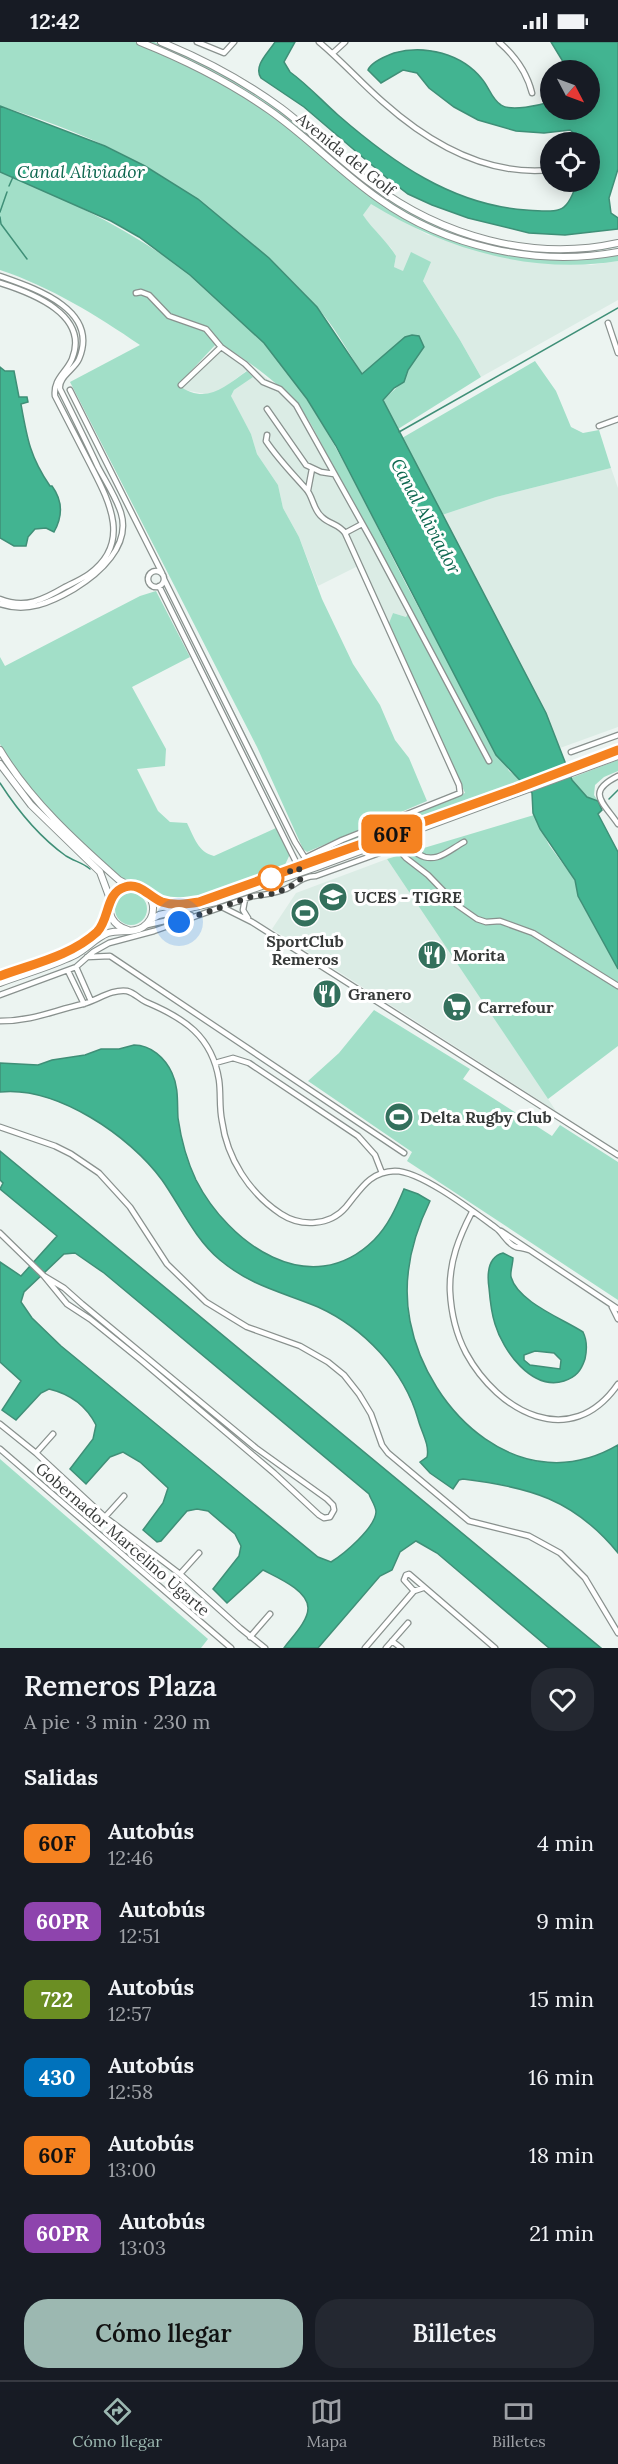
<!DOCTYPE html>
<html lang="es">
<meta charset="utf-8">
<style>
body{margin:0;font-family:Lora,serif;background:#242831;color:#f1f3f6;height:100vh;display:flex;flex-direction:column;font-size:22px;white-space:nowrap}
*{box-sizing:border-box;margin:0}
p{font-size:20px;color:#9ea1a6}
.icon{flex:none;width:33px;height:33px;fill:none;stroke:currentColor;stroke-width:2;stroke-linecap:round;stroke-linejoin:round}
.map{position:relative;height:1606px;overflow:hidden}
.details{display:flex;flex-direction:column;background:#171b24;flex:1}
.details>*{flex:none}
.badge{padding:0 12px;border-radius:9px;font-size:21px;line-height:39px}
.needle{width:39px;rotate:131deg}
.tools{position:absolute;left:540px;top:18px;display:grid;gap:12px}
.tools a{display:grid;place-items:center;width:60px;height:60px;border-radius:50%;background:#171b24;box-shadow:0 3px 15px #0003;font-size:30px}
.you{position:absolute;width:30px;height:30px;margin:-15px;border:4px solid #fff;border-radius:50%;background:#1a73e8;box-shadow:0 0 0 9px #1a73e833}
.map>.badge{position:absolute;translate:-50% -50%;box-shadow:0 0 0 3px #fff}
h2{padding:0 24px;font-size:22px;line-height:54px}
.round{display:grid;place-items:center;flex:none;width:63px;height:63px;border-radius:24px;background:#242831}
.head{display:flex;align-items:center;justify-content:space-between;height:102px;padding:0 24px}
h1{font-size:28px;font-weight:600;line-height:45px}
.cta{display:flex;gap:12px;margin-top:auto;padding:12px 24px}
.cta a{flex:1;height:69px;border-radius:24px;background:#9cb8b1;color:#111;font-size:24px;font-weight:600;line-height:69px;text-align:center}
.cta a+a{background:#242831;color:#f1f3f6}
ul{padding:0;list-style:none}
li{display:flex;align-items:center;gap:18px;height:78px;padding:0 24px}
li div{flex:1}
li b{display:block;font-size:22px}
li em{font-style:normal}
li .badge{min-width:66px;font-weight:700;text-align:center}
.status{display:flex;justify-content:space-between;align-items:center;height:42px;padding:0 30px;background:#171b24;direction:ltr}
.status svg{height:16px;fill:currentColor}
.tab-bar{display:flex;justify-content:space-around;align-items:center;height:84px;border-top:2px solid #363941;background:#171b24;font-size:16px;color:#9ea1a6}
.tab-bar a{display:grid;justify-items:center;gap:3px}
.tab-bar .on{color:#9cb8b1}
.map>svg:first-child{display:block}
</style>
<div class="status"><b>12:42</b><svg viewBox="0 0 49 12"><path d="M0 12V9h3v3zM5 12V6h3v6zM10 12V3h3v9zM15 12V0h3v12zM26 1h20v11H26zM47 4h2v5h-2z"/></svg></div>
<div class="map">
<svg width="618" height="1606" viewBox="0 0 618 1606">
<rect width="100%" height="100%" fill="#ecf4f1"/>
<path fill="#dbece5" d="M371 161 428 193 591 223 618 219V258L481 335 460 298 423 239 394 225 396 214 391 206 372 188 363 173Z
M216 302 238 313 297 361 312 384 410 568 406 575 393 571 389 581 362 522 318 544 299 495 283 466 278 443 257 412 251 392 233 360 231 354 234 348 253 334 246 329 220 349 211 353 184 348 177 343 211 310Z
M611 426 618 446V685L560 706 546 671 442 473 496 455Z
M387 817 449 908 556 1069 272 887 296 851Z"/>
<path fill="#a2dfc8" d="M0 0H135L201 30 258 63 289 86 363 149 397 173 425 187 525 214 618 212V219C532 233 444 207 371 162L363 173C373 188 387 199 396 214L394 225 403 229 411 210 431 220 423 239 460 298 481 335 398 387 383 358 404 339 408 328 424 305 405 295 362 332C348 309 334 284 316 264 270 213 203 156 143 123 98 98 49 79 0 64Z
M147 0H154C197 18 241 39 278 67 348 119 406 185 496 204 536 212 577 205 618 203V205C534 224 439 199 371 148 333 120 301 85 261 58 226 35 187 16 147 0Z
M0 130C100 170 191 219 264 301 326 372 363 459 406 542 439 605 475 667 509 729L524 740 344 804 343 801 465 751 389 581 393 571 406 575 410 568 312 384C307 376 302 367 296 360 282 345 234 306 216 302L178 343C206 363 223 346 247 329L253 335 234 348 231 354 251 392 257 412 278 443 283 466 299 495 322 557 353 622 380 663 395 698 409 716 427 759 307 810 303 807 257 705 70 340 140 303C96 273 51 245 0 228Z
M535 319 556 349 571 385 583 391 599 388 611 426 496 455 442 473 402 396Z
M156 549 190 615 132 645 166 707 165 724 137 727 158 769 170 780 187 781C194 795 198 810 214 814L276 786 290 812 284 825 229 847 199 857 178 860 157 854 140 841 121 838 39 758 5 711 0 702V615L5 624 140 554Z
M618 718V729L604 735 595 743 594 753 598 759 587 755 572 738 571 736Z
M534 773 549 803 575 838 578 855 618 927V1004L548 1057 387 817Z
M115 867a16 16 0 1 1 32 0a16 16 0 1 1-32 0Z
M374 968 470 1027 463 1037 552 1094 560 1083 618 1120V1258L407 1119 412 1110 308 1039 339 1011Z
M0 1417 208 1597 201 1606H0Z"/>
<path fill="#42b491" stroke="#3f8f77" stroke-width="1.5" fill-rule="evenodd" d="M275 0H295L284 20 290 30C308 43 322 59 338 73 392 120 452 163 526 168 560 170 567 173 577 140H590V100H579L576 93 570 88 544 91 516 89 478 78 454 65 429 46 417 31 403 28 381 41 368 28C371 20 386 14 394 11 425 2 462 12 482 37 489 45 492 58 501 63 511 70 540 63 550 60V68H590V28H568L551 0H618V127L609 156 611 171 618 176V187L565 193 529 191 468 176 432 163 408 152 387 136 304 65 261 36C253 24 268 11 275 0Z
M0 64 105 104 145 124 198 157 269 216 317 265 362 332 405 295 412 293 419 294 424 305 408 328 404 340 394 346 383 358 546 671 572 738 587 755 598 759 602 768 598 772 618 810V927L578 854 575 838 540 787 533 771 532 751 496 713 336 404 307 357 264 301 190 233 139 195 111 179 0 130Z
M0 325 5 329H14L19 355H27L28 360 21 362C27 396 30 415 50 444H52C63 459 63 474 54 490L46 486 35 487 28 495 26 504H14L0 496Z
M134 1003C151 1003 165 1016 172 1031 179 1046 177 1061 178 1076 181 1097 187 1119 196 1138 228 1201 310 1261 374 1198 388 1184 396 1166 404 1147L418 1152 430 1159C412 1196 402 1238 410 1279 428 1372 523 1459 618 1403V1511C574 1457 529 1445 463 1437L459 1438 453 1447 430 1431 420 1420 427 1415C430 1403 421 1389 418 1377 404 1328 364 1286 318 1265 282 1250 251 1244 220 1218 194 1196 181 1165 162 1138 130 1094 57 1044 0 1050V1021L38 1023 52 1018 85 1013 101 1007H119Z
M0 1109 601 1606H549L437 1511 416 1499 400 1510 392 1528 380 1534 318 1606H284C291 1596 308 1580 308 1566 308 1548 276 1535 263 1528L227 1561 213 1547 239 1514 241 1504 235 1492 208 1469 197 1467 187 1469 161 1499 157 1500 143 1488 163 1461 168 1446 140 1420 123 1410 110 1415 86 1442 70 1427 93 1397 96 1383C86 1363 70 1352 49 1347L41 1351 16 1378 2 1368 21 1339 0 1320V1220L21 1234 57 1194 0 1147 3 1141 0 1138ZM75 1211 104 1231 369 1452C371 1458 376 1464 376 1470 375 1486 344 1512 331 1520L318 1515 61 1304 32 1276 21 1260 24 1250 64 1212Z
M503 1211 513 1216C513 1222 510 1229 511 1235 518 1260 563 1277 583 1290 587 1298 587 1308 585 1317 581 1329 576 1335 564 1339 532 1349 503 1309 495 1282 491 1270 490 1258 489 1246 487 1232 488 1215 503 1211ZM535 1309 554 1311 561 1318 560 1327 530 1323 524 1318V1313Z"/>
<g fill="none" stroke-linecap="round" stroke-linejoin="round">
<path stroke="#3f8f77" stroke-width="1.5" d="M9 144 13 135
M0 170 7 150
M0 175 1 182 27 217
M399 390 618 266
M0 741C18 769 38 794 66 814 74 819 83 821 90 827
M609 757 618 748"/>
<g stroke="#89918e" stroke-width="7">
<path id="street" d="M197 0 224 11 234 0
M319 0C342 19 361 41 383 60 429 101 487 134 550 128
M499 0C514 13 527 31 532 51
M333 11 345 0
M0 234C34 246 100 267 79 317 75 327 58 335 60 347 73 373 86 399 98 425 106 440 116 455 121 471 131 504 99 532 74 547 50 561 27 571 0 562
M0 241C32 251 90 273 72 317 66 331 53 337 55 354 67 377 79 401 91 424 109 459 132 501 89 532 82 537 73 541 65 545 43 558 25 567 0 557
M136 251 141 250 149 253 169 274 206 287 221 305 245 322 263 340 280 347 296 363 372 499 489 719
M608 281 618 311
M181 343 221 305
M70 348 162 531
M267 367 306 423 321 430 334 432
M599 384 618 377
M267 393 266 399C278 417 292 431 306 447 313 454 313 468 322 475 329 482 339 482 345 491
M308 448 312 427
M148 537a8 8 0 1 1 16 0a8 8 0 1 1-16 0Z
M164 537 295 800 305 816
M159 544 299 826
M571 710 618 693
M618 734C586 750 602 759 618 782
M396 805 406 816 428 833 457 863 477 877 486 880 500 879 533 891 618 944
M300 824 305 816 342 798 460 751 459 743 345 491 362 482
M245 857 243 868 248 876
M222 865 252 880 618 1113
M147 883 191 873
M87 915 110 914 404 1111
M76 925 91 959
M68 929 84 962
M0 953 76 925 93 910 109 901 154 889 253 854C264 853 275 851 286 847 296 842 303 834 316 834L396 805 406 804C411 806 414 810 418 812 436 823 449 808 464 800
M0 979C33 979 52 969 83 962 98 958 111 947 127 949 135 951 139 957 146 960 184 976 212 994 219 1038 221 1052 219 1065 222 1079 227 1116 249 1151 281 1172 301 1185 330 1184 346 1165 361 1147 369 1130 395 1129 421 1129 474 1170 496 1186 503 1191 507 1202 516 1205 520 1206 524 1206 529 1208
M215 1021 233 1016 249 1021 358 1094 375 1113 382 1131
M0 1085 55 1104 71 1112 99 1131 130 1165 167 1222 206 1260 247 1285 300 1304 328 1320 344 1333 359 1352 371 1372 382 1403 388 1411 469 1479 529 1494 560 1511 585 1536 618 1591
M472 1170C459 1195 449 1220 450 1249 451 1269 456 1292 466 1311 498 1370 571 1410 618 1342
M501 1189 618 1267
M0 1191 44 1234 67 1262 90 1277 142 1319 274 1431 319 1473 324 1476 330 1475 334 1468 333 1463 327 1457 256 1406 82 1262 64 1246 44 1234
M612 1265 618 1277
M0 1382 36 1411 105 1475 180 1532 240 1586 265 1606
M0 1407 231 1606
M36 1411 53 1392
M105 1475 124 1454
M180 1532 199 1511
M414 1549 404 1538 406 1533 409 1532 495 1606
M250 1595 270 1572
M392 1599 401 1606
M365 1606 414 1549 423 1546
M386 1606 408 1581"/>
</g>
<g stroke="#89918e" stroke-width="8">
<path id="secondary" d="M140 0C185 18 229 40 269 68 308 95 340 130 379 157 446 205 537 225 618 210
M161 0C203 17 244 39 281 66 313 90 340 119 372 142 441 194 532 220 618 201
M0 708C30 758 75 799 119 838L130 844
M0 722 31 763 100 830 110 857
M149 853C170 867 193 862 216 855L516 747 618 708
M150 878 159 873 216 860 317 825 618 714
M0 934C32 922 101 907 108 868
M0 941C24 932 50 925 73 914 86 908 95 896 108 891 119 887 133 892 143 885 159 874 155 850 137 845 109 836 96 879 128 888"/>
</g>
<use href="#street" stroke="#fff" stroke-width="4.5"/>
<use href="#secondary" stroke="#fff" stroke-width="6"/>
</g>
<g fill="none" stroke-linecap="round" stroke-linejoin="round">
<g stroke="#fff" stroke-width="14">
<path id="line" d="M0 934C32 922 71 914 97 890 110 877 105 851 125 845 140 840 149 855 162 860 174 864 187 862 199 860L516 747 618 708"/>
</g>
<use href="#line" stroke="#f58220" stroke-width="9"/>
<path stroke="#373a39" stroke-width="6" stroke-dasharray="0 10.8" d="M179 880 253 854 268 853 289 846 301 837 299 826 271 836"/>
</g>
<defs>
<g id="university-disc" transform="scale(1.5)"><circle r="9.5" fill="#33705c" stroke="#fff"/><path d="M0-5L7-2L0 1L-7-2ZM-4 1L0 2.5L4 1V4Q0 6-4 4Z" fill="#fff"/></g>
<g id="stadium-disc" transform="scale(1.5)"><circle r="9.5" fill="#33705c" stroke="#fff"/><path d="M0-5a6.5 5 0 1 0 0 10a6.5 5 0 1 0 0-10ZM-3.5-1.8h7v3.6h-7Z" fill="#fff"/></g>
<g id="restaurant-disc" transform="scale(1.5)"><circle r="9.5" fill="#33705c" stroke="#fff"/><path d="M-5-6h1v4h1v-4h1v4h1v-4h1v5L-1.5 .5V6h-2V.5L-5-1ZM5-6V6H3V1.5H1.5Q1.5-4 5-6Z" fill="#fff"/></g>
<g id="supermarket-disc" transform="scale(1.5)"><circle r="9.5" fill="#33705c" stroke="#fff"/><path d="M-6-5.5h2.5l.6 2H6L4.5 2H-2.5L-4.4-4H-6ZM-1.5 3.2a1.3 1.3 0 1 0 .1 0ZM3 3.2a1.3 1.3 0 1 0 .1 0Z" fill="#fff"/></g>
</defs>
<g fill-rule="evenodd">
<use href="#university-disc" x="333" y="855"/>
<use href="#stadium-disc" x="305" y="871"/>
<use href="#restaurant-disc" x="432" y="913"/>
<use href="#restaurant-disc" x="327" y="952"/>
<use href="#supermarket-disc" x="457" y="965"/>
<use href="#stadium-disc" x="399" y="1075"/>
</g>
<circle fill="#fff" stroke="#f58220" stroke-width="3" cx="271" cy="836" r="12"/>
<g text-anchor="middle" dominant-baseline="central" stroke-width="6" stroke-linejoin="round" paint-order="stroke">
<g font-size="16" fill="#373a39" stroke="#fff">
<text transform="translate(346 112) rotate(39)">Avenida del Golf</text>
<text transform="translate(123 1497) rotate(41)">Gobernador Marcelino Ugarte</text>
</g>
<g font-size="16" font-weight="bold" fill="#373a39" stroke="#fff" text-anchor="start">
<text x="354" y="855">UCES - TIGRE</text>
<text x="305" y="899" text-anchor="middle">SportClub<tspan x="305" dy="18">Remeros</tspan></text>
<text x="453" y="913">Morita</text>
<text x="348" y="952">Granero</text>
<text x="478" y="965">Carrefour</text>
<text x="420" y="1075">Delta Rugby Club</text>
</g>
<g font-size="18" font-style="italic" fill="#0d674f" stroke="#fff">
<text x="81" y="129">Canal Aliviador</text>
<text transform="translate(426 474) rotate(62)">Canal Aliviador</text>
</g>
</g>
</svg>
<div class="tools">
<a><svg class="needle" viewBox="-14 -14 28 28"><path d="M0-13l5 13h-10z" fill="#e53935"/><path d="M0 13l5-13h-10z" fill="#9ea1a6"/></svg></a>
<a><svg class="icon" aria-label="locate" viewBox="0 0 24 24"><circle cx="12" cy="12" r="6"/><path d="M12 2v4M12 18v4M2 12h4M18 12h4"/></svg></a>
</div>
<div class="you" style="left:179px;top:880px"></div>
<b class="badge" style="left:392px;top:792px;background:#f58220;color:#111">60F</b>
</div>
<section class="details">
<div class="head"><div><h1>Remeros Plaza</h1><p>A pie · 3 min · 230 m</p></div><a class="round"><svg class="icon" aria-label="heart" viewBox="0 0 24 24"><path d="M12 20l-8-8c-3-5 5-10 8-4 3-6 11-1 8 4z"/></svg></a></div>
<h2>Salidas</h2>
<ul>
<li><span class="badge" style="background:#f58220;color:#111">60F</span><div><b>Autobús</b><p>12:46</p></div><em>4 min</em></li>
<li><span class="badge" style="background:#8e44ad;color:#fff">60PR</span><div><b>Autobús</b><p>12:51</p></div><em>9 min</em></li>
<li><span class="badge" style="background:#6b8e23;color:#fff">722</span><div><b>Autobús</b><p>12:57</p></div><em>15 min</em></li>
<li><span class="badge" style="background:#0072bc;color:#fff">430</span><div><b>Autobús</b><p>12:58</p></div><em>16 min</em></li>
<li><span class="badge" style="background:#f58220;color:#111">60F</span><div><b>Autobús</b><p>13:00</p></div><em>18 min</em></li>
<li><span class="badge" style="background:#8e44ad;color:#fff">60PR</span><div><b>Autobús</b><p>13:03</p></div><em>21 min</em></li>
</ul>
<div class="cta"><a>Cómo llegar</a><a>Billetes</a></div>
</section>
<nav class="tab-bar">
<a class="on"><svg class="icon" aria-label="directions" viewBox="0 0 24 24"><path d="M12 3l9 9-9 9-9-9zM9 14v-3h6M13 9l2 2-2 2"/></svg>Cómo llegar</a>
<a><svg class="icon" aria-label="map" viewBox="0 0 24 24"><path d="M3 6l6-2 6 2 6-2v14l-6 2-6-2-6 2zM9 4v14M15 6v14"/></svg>Mapa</a>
<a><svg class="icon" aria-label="tickets" viewBox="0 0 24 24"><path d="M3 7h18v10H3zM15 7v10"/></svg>Billetes</a>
</nav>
